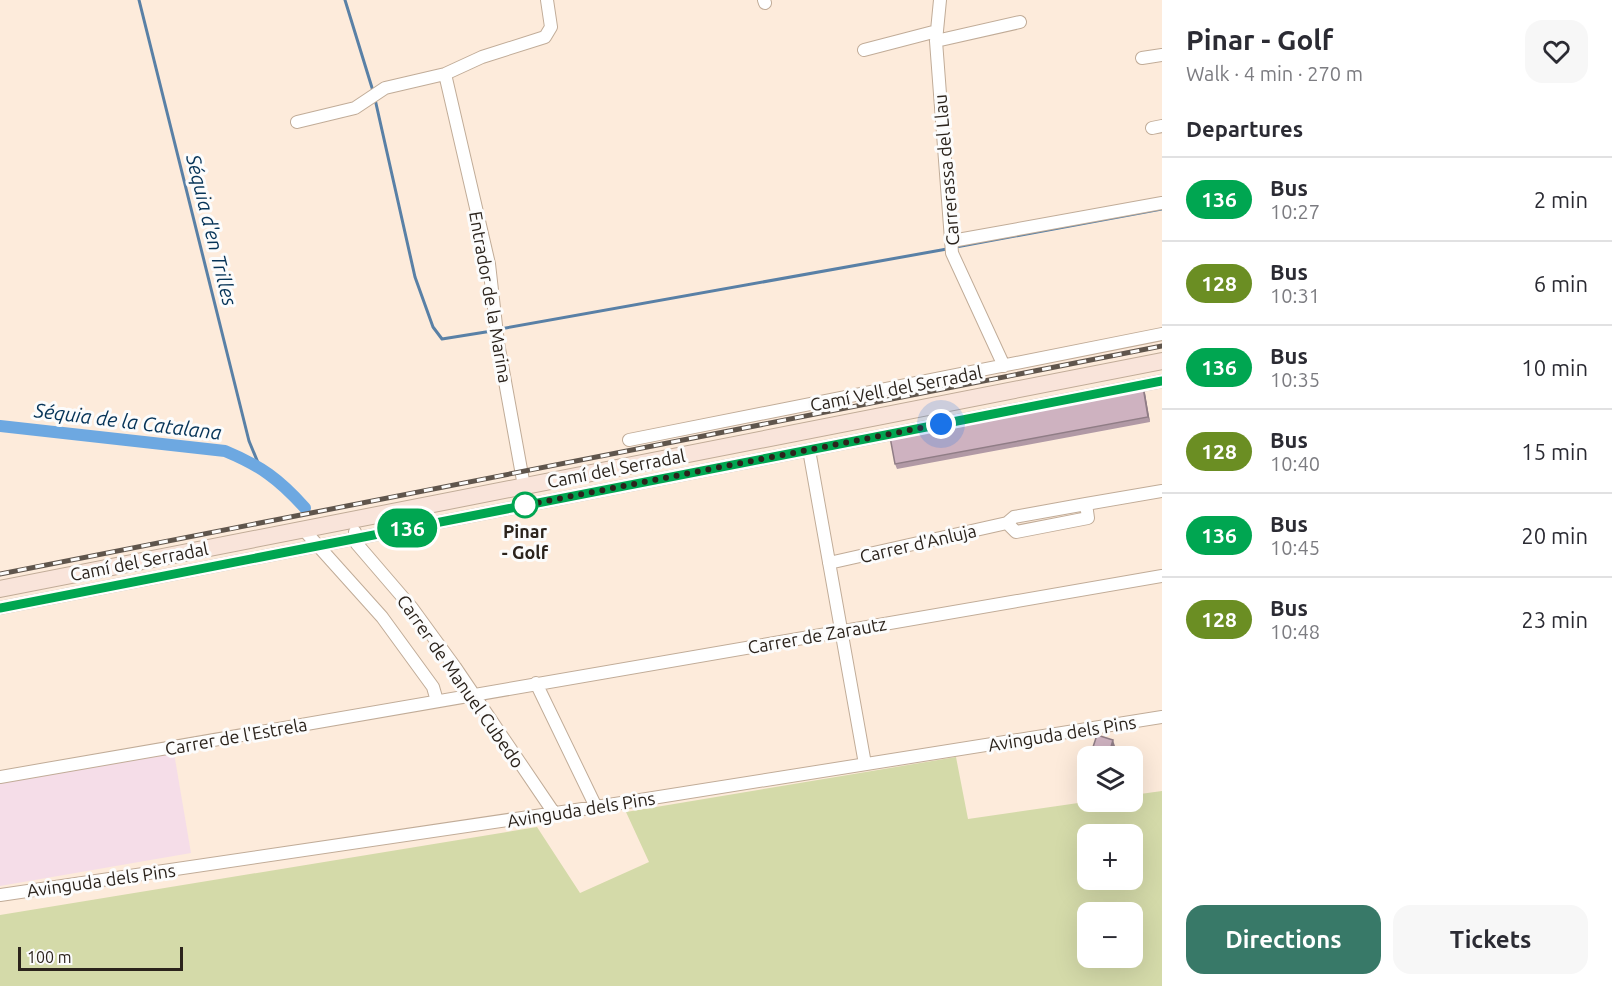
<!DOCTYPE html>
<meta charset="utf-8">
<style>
body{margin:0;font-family:Ubuntu,sans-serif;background:#f7f7f7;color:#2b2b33;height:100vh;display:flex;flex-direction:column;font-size:22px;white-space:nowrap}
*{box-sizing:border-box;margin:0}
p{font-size:20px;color:#7c7c81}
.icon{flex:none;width:33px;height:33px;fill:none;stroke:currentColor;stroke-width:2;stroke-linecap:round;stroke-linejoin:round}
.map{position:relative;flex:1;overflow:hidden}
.details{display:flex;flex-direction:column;background:#fff;width:450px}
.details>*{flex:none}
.badge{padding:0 12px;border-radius:20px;font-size:21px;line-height:39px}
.fabs{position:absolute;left:1077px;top:746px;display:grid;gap:12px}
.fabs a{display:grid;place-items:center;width:66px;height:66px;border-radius:12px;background:#fff;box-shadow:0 6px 24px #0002;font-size:30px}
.scale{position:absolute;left:18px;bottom:15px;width:165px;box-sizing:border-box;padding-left:6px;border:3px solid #2b231c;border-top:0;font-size:16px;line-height:21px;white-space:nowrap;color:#2b231c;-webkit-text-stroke:4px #fcfcfc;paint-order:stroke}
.you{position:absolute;width:30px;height:30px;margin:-15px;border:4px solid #fff;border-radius:50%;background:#1a73e8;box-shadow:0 0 0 9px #1a73e833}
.map>.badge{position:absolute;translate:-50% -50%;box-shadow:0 0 0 3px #fff}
h2{padding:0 24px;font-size:22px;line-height:54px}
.round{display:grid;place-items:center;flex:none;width:63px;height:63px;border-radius:18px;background:#f7f7f7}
.head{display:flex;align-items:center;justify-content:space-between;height:102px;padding:0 24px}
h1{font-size:28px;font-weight:700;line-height:45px}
.button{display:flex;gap:12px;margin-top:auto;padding:12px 24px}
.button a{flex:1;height:69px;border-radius:18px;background:#387968;color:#fff;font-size:24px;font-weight:700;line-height:69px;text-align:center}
.button a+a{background:#f7f7f7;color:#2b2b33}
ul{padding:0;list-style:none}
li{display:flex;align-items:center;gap:18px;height:84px;padding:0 24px;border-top:2px solid #e1e1e2}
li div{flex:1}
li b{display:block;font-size:22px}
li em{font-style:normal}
li .badge{min-width:66px;font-weight:700;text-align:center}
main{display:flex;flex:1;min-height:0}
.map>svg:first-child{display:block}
</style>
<main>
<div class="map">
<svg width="1162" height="986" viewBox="0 0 1162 986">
<rect width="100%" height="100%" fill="#fdebdb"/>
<path fill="#f5dde8" d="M174 753 191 853 0 886V783Z"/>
<path fill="#d4daa9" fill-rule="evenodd" d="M956 757 968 819 1092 801H1132L1133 795 1162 791V986H0V915L537 827 580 893 649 862 626 812ZM1088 834H1132V879H1088ZM1088 912H1132V957H1088Z"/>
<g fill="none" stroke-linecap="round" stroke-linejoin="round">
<path stroke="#5980a6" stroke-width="3" d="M139 0 249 441 259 465
M345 0 373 91
M375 99 415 277 433 327 442 339 492 331
M956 247 1162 209
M500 329 947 249"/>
<path stroke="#6da8e1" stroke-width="12" d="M0 426 225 451C261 466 279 479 305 508"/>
<g stroke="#c1ac98" stroke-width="14">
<path id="street" d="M764 0 765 3
M940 0 936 41 952 253 1004 366
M936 41 1020 22
M864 50 937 31
M1142 58 1162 55
M445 74 489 264 498 343 524 486
M297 122 355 108 385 88 445 74 482 57 545 37 551 27 547 0
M1152 128 1162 126
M952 241 1162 203
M629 440 1162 334
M809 450 865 764
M1086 504 1162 491
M303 529 382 617 433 687 437 701
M355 532 357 544 412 608 455 667 554 813
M829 563 1007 523 1014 517 1086 504 1088 518 1016 532 1007 523
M0 608 1162 381
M536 683 596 807
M0 777 1162 576
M0 895 596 807 1162 717"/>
</g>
<g stroke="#c1ac98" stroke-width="18">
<path id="secondary" d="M0 589 1162 361"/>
</g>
<use href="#street" stroke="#fff" stroke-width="12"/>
<use href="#secondary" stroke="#f9e4da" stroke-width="16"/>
<g stroke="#5f554c" stroke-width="5">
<path id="rail" d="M0 574 1162 346"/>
</g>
<use href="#rail" stroke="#fcfcfc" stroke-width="3" stroke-dasharray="9" stroke-linecap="butt"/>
</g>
<path fill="#b199a5" d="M1145 393 1150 422 897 469 895 464Z"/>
<path fill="#907d86" d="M1143 387 1145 393 1150 422 1148 417Z
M1113 740 1115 746 1112 756 1110 750Z"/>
<path fill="#ceb2c0" stroke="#907d86" stroke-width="1.5" d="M1143 387 1148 417 895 464 890 437Z
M1097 735 1113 740 1110 750 1127 756H1090Z"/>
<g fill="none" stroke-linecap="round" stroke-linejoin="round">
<g stroke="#fff" stroke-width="14">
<path id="line" d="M0 608 1162 381"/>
</g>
<use href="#line" stroke="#00a651" stroke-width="9"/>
<path stroke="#2b231c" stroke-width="6" stroke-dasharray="0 10.8" d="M525 505 516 507 941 424"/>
</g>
<circle fill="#fff" stroke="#00a651" stroke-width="3" cx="525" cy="505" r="12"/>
<g text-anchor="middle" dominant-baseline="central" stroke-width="6" stroke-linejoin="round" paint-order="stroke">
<g font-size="18" fill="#2b231c" stroke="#fcfcfc">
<text transform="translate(946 170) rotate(-95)">Carrerassa del Llau</text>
<text transform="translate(491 297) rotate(80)">Entrador de la Marina</text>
<text transform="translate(896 388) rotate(-11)">Camí Vell del Serradal</text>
<text transform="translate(616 468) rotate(-11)">Camí del Serradal</text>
<text transform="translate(918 543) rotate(-13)">Carrer d'Anluja</text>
<text transform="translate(139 561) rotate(-11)">Camí del Serradal</text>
<text transform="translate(817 635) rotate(-10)">Carrer de Zarautz</text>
<text transform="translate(461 681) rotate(55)">Carrer de Manuel Cubedo</text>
<text transform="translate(1062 733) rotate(-9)">Avinguda dels Pins</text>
<text transform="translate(236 736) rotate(-10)">Carrer de l'Estrela</text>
<text transform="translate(581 809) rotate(-9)">Avinguda dels Pins</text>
<text transform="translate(101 880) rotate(-8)">Avinguda dels Pins</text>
</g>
<g font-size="18" font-weight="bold" fill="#2b231c" stroke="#fcfcfc">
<text x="525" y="531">Pinar<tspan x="525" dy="21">- Golf</tspan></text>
</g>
<g font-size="20" font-style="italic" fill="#053357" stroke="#fcfcfc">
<text transform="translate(212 230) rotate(76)">Séquia d'en Trilles</text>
<text transform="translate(128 421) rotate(7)">Séquia de la Catalana</text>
</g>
</g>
</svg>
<div class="fabs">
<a><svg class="icon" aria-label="layers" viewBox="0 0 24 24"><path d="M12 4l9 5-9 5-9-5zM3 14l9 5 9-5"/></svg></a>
<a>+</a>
<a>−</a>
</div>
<div class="scale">100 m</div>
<div class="you" style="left:941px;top:424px"></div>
<b class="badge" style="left:407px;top:528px;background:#00a651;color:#fff">136</b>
</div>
<section class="details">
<div class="head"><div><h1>Pinar - Golf</h1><p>Walk · 4 min · 270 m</p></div><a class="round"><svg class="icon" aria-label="heart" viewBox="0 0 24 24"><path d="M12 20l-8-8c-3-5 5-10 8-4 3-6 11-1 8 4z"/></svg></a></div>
<h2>Departures</h2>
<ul>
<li><span class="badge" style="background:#00a651;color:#fff">136</span><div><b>Bus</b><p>10:27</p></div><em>2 min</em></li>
<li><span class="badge" style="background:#6b8e23;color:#fff">128</span><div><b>Bus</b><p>10:31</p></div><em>6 min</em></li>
<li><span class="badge" style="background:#00a651;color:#fff">136</span><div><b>Bus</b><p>10:35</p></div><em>10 min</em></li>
<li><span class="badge" style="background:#6b8e23;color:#fff">128</span><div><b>Bus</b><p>10:40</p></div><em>15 min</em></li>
<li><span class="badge" style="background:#00a651;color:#fff">136</span><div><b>Bus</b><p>10:45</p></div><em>20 min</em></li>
<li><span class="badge" style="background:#6b8e23;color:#fff">128</span><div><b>Bus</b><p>10:48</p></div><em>23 min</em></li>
</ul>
<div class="button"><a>Directions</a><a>Tickets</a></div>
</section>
</main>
